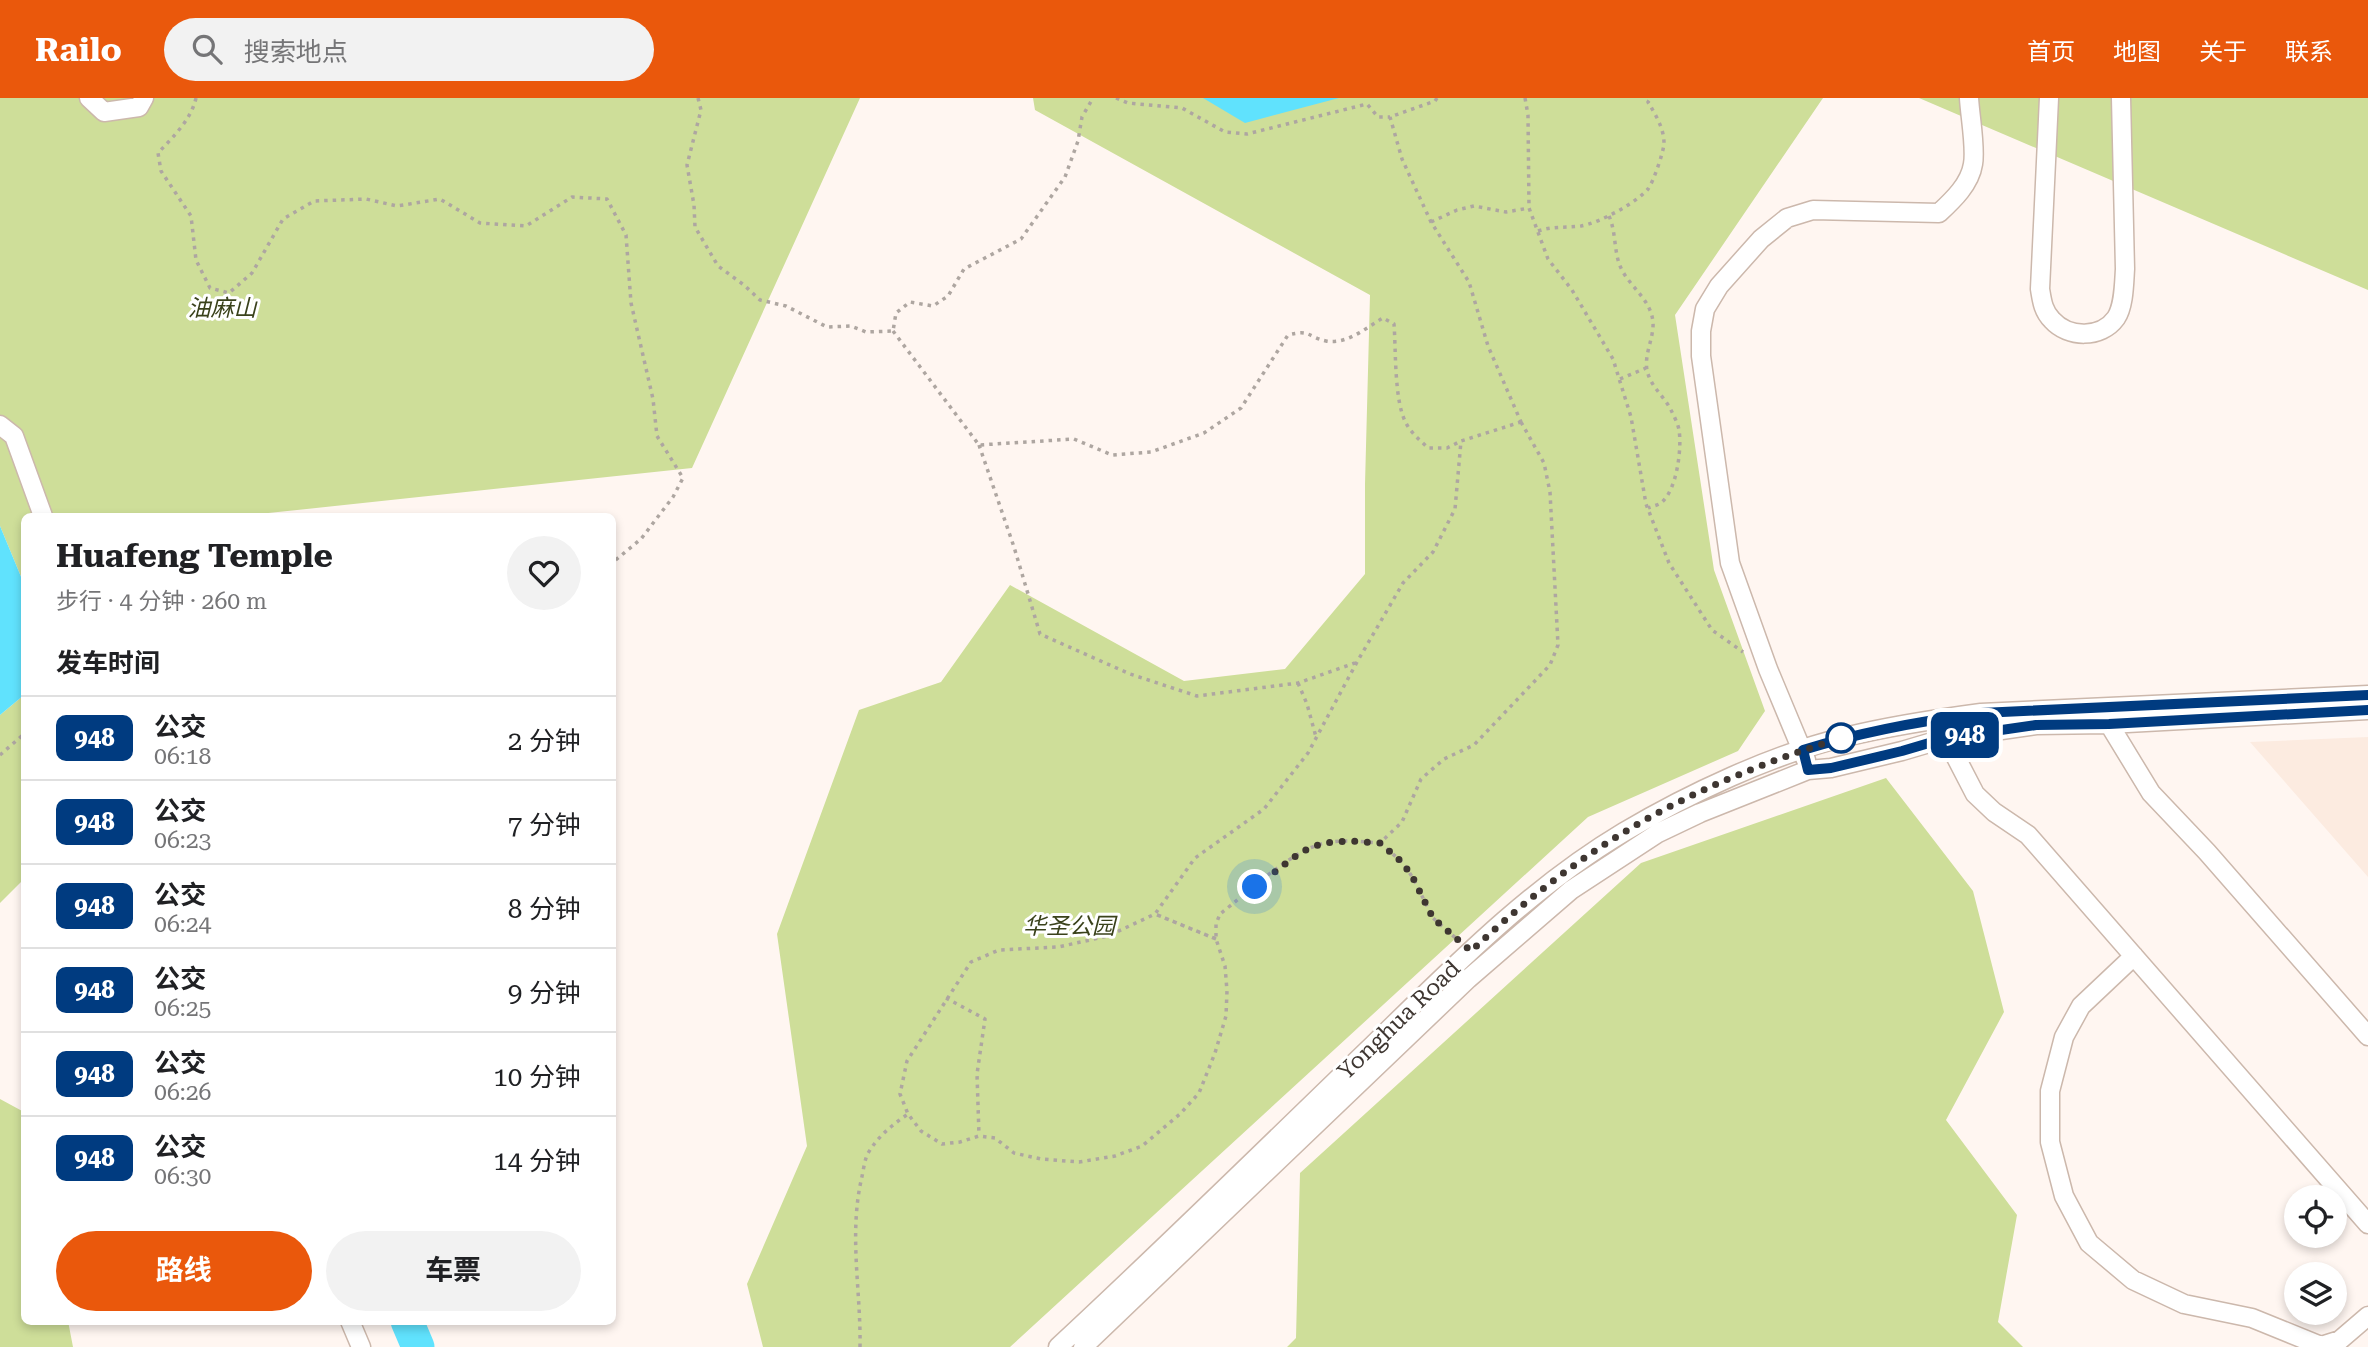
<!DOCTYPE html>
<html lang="zh">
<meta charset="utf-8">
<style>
body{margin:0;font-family:"Roboto Serif","Noto Sans SC",serif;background:#f2f2f2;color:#202124;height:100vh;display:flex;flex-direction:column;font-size:26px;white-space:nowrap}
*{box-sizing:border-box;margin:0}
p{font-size:23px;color:#757577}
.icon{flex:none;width:38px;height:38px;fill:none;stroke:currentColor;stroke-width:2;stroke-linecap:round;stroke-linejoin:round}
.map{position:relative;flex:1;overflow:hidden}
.sheet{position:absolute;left:21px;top:415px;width:595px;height:812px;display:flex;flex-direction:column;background:#fff;border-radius:10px;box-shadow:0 4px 10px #0003}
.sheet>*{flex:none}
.badge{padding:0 14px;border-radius:10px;font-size:24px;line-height:46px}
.tools{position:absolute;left:2284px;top:1087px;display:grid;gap:14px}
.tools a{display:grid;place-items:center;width:63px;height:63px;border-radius:50%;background:#fff;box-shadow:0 4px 10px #0003;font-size:35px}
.you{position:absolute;width:35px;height:35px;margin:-18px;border:5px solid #fff;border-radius:50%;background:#1a73e8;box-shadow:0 0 0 10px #1a73e833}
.map>.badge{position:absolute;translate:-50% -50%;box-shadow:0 0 0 4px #fff}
h2{padding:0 35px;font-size:26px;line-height:63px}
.round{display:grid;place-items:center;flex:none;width:74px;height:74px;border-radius:37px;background:#f2f2f2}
.head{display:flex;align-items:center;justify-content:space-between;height:119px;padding:0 35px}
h1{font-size:33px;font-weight:700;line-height:52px}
.cta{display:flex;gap:14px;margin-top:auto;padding:14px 35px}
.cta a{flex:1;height:80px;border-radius:42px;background:#ea580c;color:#fff;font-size:28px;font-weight:700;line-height:80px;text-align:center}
.cta a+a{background:#f2f2f2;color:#202124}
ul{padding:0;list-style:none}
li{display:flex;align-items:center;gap:21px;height:84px;padding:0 35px;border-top:2px solid #e0e0e0}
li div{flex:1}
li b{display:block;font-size:26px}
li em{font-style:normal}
li .badge{min-width:77px;font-weight:700;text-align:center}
header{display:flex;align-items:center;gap:42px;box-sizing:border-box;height:98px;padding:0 35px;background:#ea580c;color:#fff}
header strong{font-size:33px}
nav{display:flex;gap:38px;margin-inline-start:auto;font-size:24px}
.search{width:490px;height:63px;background:#f2f2f2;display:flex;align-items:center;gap:18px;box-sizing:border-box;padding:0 24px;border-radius:38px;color:#757577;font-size:26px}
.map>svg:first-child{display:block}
</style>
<header>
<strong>Railo</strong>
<div class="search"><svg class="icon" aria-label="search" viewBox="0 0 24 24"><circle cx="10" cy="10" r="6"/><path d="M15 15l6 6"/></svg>搜索地点</div>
<nav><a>首页</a><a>地图</a><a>关于</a><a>联系</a></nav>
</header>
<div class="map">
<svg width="2368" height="1249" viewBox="0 0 2368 1249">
<rect width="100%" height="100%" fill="#fff6f1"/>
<path fill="#fcebe0" d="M2368 639V779L2250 644Z"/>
<path fill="#cede99" d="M0 0H860L692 370 241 418H24V486L0 428Z
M1033 0H1823L1675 217 1714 472 1765 613 1738 653 1588 719 1010 1249H763L747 1186 807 1048 777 836 859 612 941 584 1010 487 1184 583 1285 571 1365 476V386L1370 197 1035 12Z
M1919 0H2368V192Z
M24 597V781L0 805V617Z
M1886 680 1973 793 2004 914 1946 1022 2017 1117 1998 1224 2023 1249H1287L1296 1240 1300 1075 1641 765Z
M0 1001 24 1014V1223H68L73 1249H0Z"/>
<path fill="#60e2fd" d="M1203 0H1339L1245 25Z
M0 428 24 486V597L0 617Z"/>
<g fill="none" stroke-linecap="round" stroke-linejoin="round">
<path stroke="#60e2fd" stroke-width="33" d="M407 1223 418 1249"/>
<g stroke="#ccb8ac" stroke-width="21">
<path id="minor" d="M89 0 104 14 139 9 144 0
M2049 0 2040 191C2042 203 2043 213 2052 222 2068 240 2101 241 2116 220 2124 208 2124 186 2125 171L2121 0
M0 327 14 338 43 418
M2109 626 2151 695 2207 754 2368 938
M1946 640 1975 696 1994 714 2028 737 2368 1126
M1806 662 1768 571 1730 465 1701 258V233L1705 211 1719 188 1761 141 1787 120 1813 112 1939 115C1953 102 1970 86 1973 66 1976 50 1970 18 1969 0
M2134 858 2081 908 2064 939 2050 993V1044L2064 1098 2089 1145 2133 1182 2184 1206 2252 1220 2321 1248 2340 1242 2368 1218
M350 1223 361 1249
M1058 1249C1165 1150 1269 1047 1374 946 1452 870 1530 790 1624 734 1688 696 1773 656 1845 639 1890 628 1936 621 1981 615L2368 597
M1083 1249 1468 881 1571 792 1658 735 1700 715 1808 672 1831 670 1902 653 1946 640 2036 627 2109 626 2368 612"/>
</g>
<path stroke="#aea6a1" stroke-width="3.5" stroke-dasharray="3.5 5" stroke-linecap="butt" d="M196 0C191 22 173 39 158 55L161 73 191 118 196 162 210 190 229 195 252 175 283 121 314 103 366 101 397 108 440 101 480 125 526 128 572 99 607 101 626 137 631 205 653 301 657 338 683 380 673 399 641 441 612 465
M698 0 701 12 687 67 694 107 695 129 718 168 744 187 760 202 786 208 827 229 851 228 866 234 893 233 896 215 910 204 933 208 948 198 964 171 1021 141 1065 79 1078 43 1082 19 1093 0
M1116 0 1128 5 1182 10 1225 34 1247 36 1367 6 1378 19H1390
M1437 0 1435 3 1390 19 1402 61 1431 124 1469 184 1488 248 1521 324
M1525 0 1528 17 1529 110 1548 161 1572 192 1613 261 1631 319 1646 406 1669 465 1712 532 1743 554
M1609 118C1617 136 1613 157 1623 174 1633 191 1651 203 1653 224 1654 240 1644 256 1647 272 1650 288 1664 298 1671 312 1674 318 1678 326 1679 332 1682 350 1677 391 1662 404 1659 407 1653 408 1648 410
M1431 124 1457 112 1474 108 1506 114 1529 110
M1538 133C1553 128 1566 130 1581 128 1599 125 1636 105 1648 91 1653 85 1664 53 1664 45 1664 30 1655 16 1648 4L1651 0
M893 233 979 347 1074 341 1112 357 1151 354 1204 335 1241 310 1288 237C1311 231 1307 239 1326 243 1346 247 1366 230 1383 220L1394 226C1396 252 1394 303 1406 325 1411 335 1420 342 1428 350H1447L1461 343
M1620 281 1646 270
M1521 324 1544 365 1550 394 1558 547 1550 567 1474 647 1444 661 1421 681 1402 724 1380 745C1362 744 1343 741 1325 745 1293 751 1246 796 1220 816L1216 826V841L1225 868 1227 893 1226 918 1215 955 1199 995 1180 1016 1142 1048 1115 1058 1079 1064 1041 1061 1014 1055 995 1040 979 1038 960 1044 942 1046 921 1033 908 1016 900 996 907 963 971 864 999 852 1058 849 1108 838 1155 816 1195 760 1264 711 1308 655 1357 564 1403 485 1433 454 1455 411 1461 343Z
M979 347 1014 449 1040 536 1130 576 1197 598 1298 585 1355 565
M1298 585 1307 606 1316 639
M0 657 24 636
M1380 745 1402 764 1413 780 1433 820 1459 843
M1216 841 1155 816 1216 841
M946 900 985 921 977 976 979 1037
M860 1249C861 1194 849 1138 861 1083 863 1075 864 1065 867 1057 877 1039 892 1027 908 1016"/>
<use href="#minor" stroke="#fff" stroke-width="18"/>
</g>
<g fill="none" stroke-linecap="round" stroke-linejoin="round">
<g stroke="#fff" stroke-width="16">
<path id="line" d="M2368 597 1981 615C1921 623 1861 634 1803 652L1808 672 1831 670 1902 653 1946 640 2036 627 2109 626 2368 612"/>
</g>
<use href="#line" stroke="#003b80" stroke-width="10"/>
<path stroke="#3e3631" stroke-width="7" stroke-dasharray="0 12.6" d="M1255 789 1301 754 1323 745 1349 743 1380 745 1402 764 1413 780 1433 820 1471 853C1517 810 1568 768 1623 735 1691 693 1767 663 1844 639L1841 640"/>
</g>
<circle fill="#fff" stroke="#003b80" stroke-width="3.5" cx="1841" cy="640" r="14"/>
<g text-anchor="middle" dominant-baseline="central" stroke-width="6" stroke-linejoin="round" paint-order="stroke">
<g font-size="23" font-style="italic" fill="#3a421b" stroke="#fff">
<text x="222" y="210">油麻山</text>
<text x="1069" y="828">华圣公园</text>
</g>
<g font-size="23" fill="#3e3631" stroke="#fff">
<text transform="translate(1399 922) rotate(-44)">Yonghua Road</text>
</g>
</g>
</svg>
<div class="tools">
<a><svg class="icon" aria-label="locate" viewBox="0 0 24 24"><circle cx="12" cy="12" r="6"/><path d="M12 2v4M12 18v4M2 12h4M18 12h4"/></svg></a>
<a><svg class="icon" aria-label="layers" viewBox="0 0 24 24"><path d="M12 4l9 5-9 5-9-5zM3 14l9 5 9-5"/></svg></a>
</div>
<div class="you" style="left:1255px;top:789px"></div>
<b class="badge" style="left:1965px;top:637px;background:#003b80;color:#fff">948</b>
<section class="sheet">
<div class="head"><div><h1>Huafeng Temple</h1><p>步行 · 4 分钟 · 260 m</p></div><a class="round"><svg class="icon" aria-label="heart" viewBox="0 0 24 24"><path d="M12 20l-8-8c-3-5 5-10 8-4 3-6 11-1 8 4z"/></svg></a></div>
<h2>发车时间</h2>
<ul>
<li><span class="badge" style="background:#003b80;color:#fff">948</span><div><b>公交</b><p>06:18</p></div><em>2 分钟</em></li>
<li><span class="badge" style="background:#003b80;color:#fff">948</span><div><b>公交</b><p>06:23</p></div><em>7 分钟</em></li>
<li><span class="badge" style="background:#003b80;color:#fff">948</span><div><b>公交</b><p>06:24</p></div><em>8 分钟</em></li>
<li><span class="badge" style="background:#003b80;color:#fff">948</span><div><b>公交</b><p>06:25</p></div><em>9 分钟</em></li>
<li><span class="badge" style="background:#003b80;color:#fff">948</span><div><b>公交</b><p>06:26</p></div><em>10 分钟</em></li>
<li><span class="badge" style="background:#003b80;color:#fff">948</span><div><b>公交</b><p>06:30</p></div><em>14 分钟</em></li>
</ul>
<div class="cta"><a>路线</a><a>车票</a></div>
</section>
</div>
